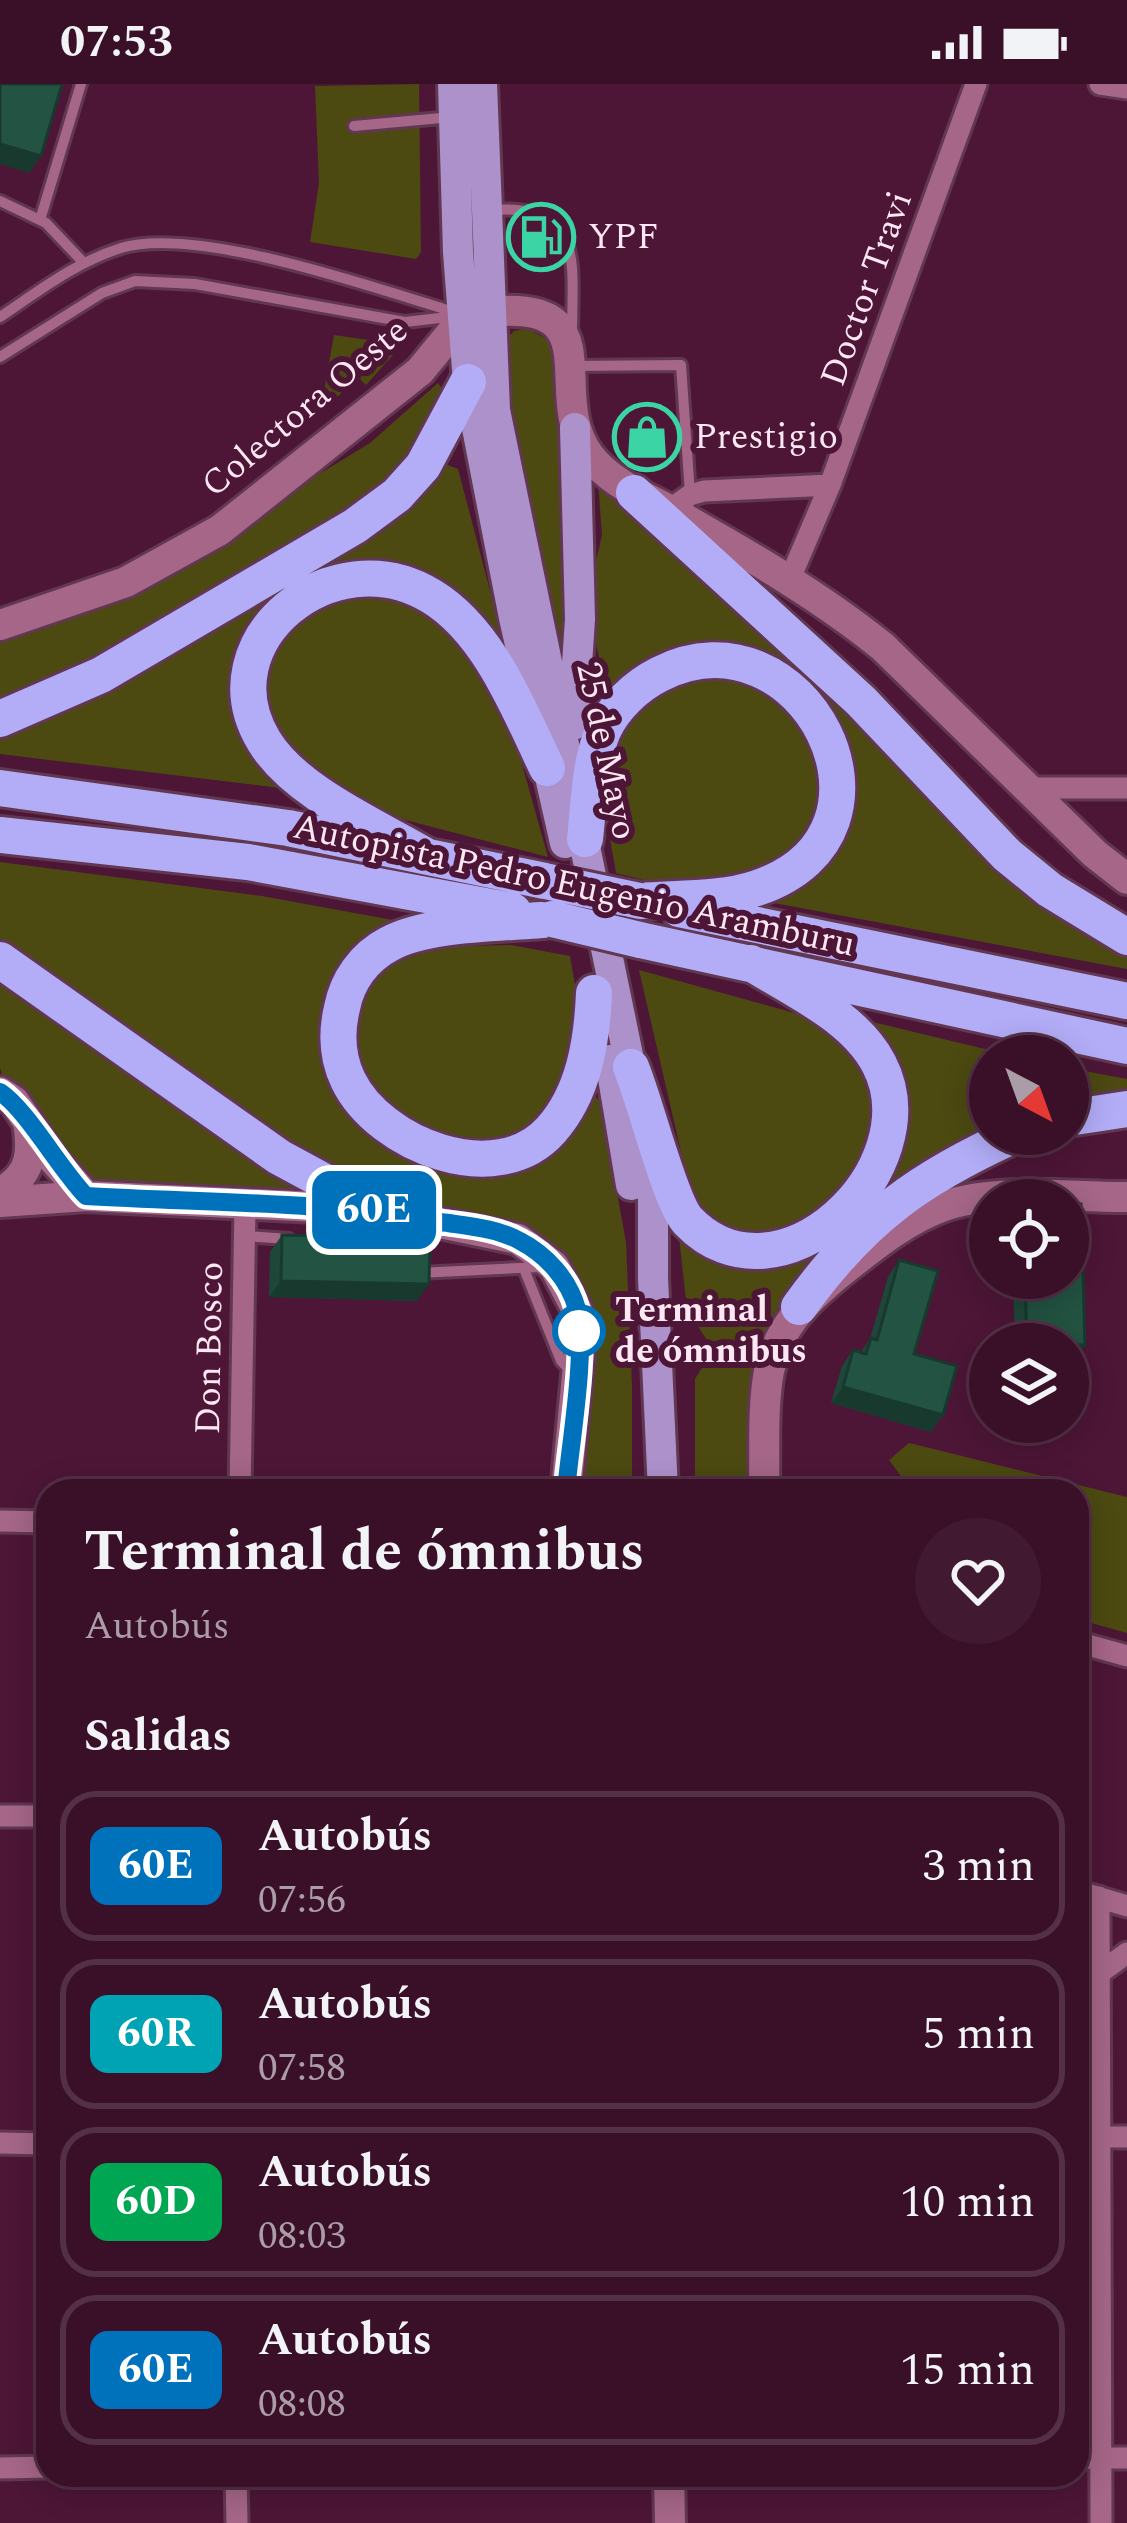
<!DOCTYPE html>
<html lang="es">
<meta charset="utf-8">
<style>
body{margin:0;font-family:Spectral,serif;background:#411931;color:#f1f3f6;height:100vh;display:flex;flex-direction:column;font-size:45px;white-space:nowrap}
*{box-sizing:border-box;margin:0}
p{font-size:39px;color:#ab9da8}
.icon{flex:none;width:66px;height:66px;fill:none;stroke:currentColor;stroke-width:2;stroke-linecap:round;stroke-linejoin:round}
.map{position:relative;flex:1;overflow:hidden}
.side{position:absolute;left:36px;top:1395px;width:1053px;height:1008px;display:flex;flex-direction:column;background:#3a1029;border-radius:36px;box-shadow:0 6px 30px #0003,0 0 0 3px #543046}
.side>*{flex:none}
.badge{padding:0 24px;border-radius:18px;font-size:42px;line-height:78px}
.needle{width:78px;rotate:139deg}
.controls{position:absolute;left:969px;top:951px;display:grid;gap:24px}
.controls a{display:grid;place-items:center;width:120px;height:120px;border-radius:50%;background:#3a1029;box-shadow:0 6px 30px #0003,0 0 0 3px #543046;font-size:60px}
.map>.badge{position:absolute;translate:-50% -50%;box-shadow:0 0 0 6px #fff}
h2{padding:0 48px;font-size:45px;line-height:108px}
.round{display:grid;place-items:center;flex:none;width:126px;height:126px;border-radius:63px;background:#411931}
.head{display:flex;align-items:center;justify-content:space-between;height:204px;padding:0 48px}
h1{font-size:57px;font-weight:700;line-height:90px}
ul{padding:0;list-style:none}
li{display:flex;align-items:center;gap:36px;height:150px;margin:0 24px 18px;padding:0 24px;border:6px solid #543046;border-radius:36px}
li div{flex:1}
li b{display:block;font-size:45px}
li em{font-style:normal}
li .badge{min-width:132px;font-weight:700;text-align:center}
.status{display:flex;justify-content:space-between;align-items:center;height:84px;padding:0 60px;background:#3a1029;direction:ltr}
.status svg{height:33px;fill:currentColor}
.map>svg:first-child{display:block}
</style>
<div class="status"><b>07:53</b><svg viewBox="0 0 49 12"><path d="M0 12V9h3v3zM5 12V6h3v6zM10 12V3h3v9zM15 12V0h3v12zM26 1h20v11H26zM47 4h2v5h-2z"/></svg></div>
<div class="map">
<svg width="1127" height="2439" viewBox="0 0 1127 2439">
<rect width="100%" height="100%" fill="#4d1637"/>
<path fill="#4c4a11" d="M419 0 421 168 416 175 310 158 319 99 315 2Z
M527 244 550 257 561 348 566 464 561 570 556 576 503 307 504 257 514 247Z
M334 251 402 261 366 301 358 293 320 329Z
M438 299 445 309 393 405 0 629V558L138 509 202 474 246 446 306 398 370 359Z
M445 380 458 385 507 571 477 544 350 487 245 582 282 699 280 704 0 670V649L423 408Z
M598 397 1127 867V885L774 819 829 778 847 751 853 689 760 574 623 607 604 599 596 559 593 490 602 451Z
M351 506 428 521 489 588 484 602 520 673 548 773 394 733 341 708 285 672 263 603 283 545Z
M692 587 775 601 826 666 818 755 757 793 664 801 616 789 606 732 616 648 636 618Z
M0 778 262 812 409 839 375 862 333 983 467 1089 595 1012 600 1017 626 1158 632 1301V1407H576L586 1213C550 1124 484 1135 405 1121 384 1117 363 1105 343 1097L0 863Z
M511 861 570 872 581 935 566 1012 503 1066 391 1037 346 965 366 895 419 863Z
M639 886 816 935 828 942 871 994 880 1058 820 1136 741 1157 694 1124Z
M0 888 320 1110 101 1099 79 1086 4 998 0 984Z
M860 935 1014 972H990V1050C915 1107 814 1164 768 1248L749 1407H695V1295L713 1266 687 1225 678 1144C708 1168 738 1191 779 1184 836 1173 918 1088 905 1027 900 1004 871 958 860 935Z
M1068 984 1127 995V1018L1076 1023 1068 1010Z
M909 1359 1127 1413V1549L1077 1535V1407H895L906 1399 889 1376Z"/>
<g fill="none" stroke-linecap="round" stroke-linejoin="round">
<g stroke="#613751" stroke-width="16">
<path id="lane" d="M354 42 452 33
M0 117 46 139 83 178
M490 126C586 119 572 179 572 251
M40 136 81 0
M0 233C39 207 76 178 121 164 197 141 378 205 457 229
M0 273 102 209 135 197 195 200 405 238 457 232
M573 282 681 281 690 410
M245 1152 289 1155
M524 1185 561 1277 573 1289
M418 1189 541 1183"/>
</g>
<g stroke="#613751" stroke-width="27">
<path id="street" d="M1100 0 1127 4
M669 426 690 411 704 407 830 401
M789 497 830 401 976 0
M1027 704H1127
M240 1407 245 1122
M0 1437 48 1438
M1077 1558 1127 1572
M0 1732H48
M1077 1807 1127 1822
M1099 1813 1101 2439
M1101 1888 1127 1869
M1077 2053H1127
M0 2059 48 2060
M1077 2374H1127
M0 2384 48 2383
M236 2391 237 2439"/>
</g>
<g stroke="#613751" stroke-width="36">
<path id="secondary" d="M0 541 126 498 220 446 420 287 466 231C623 205 541 305 589 371 610 399 644 412 673 428 745 469 819 511 883 563L1095 770 1127 795
M0 1008 14 1017 51 1073 86 1112
M0 1109C31 1091 33 1071 28 1038
M0 1118 86 1112 377 1126 518 1155 554 1182 577 1226 580 1260 566 1407
M764 1407C765 1369 762 1325 769 1287 778 1244 804 1219 836 1192 869 1166 904 1136 944 1122 996 1104 1072 1113 1127 1113
M669 2391 670 2439"/>
</g>
<g stroke="#613751" stroke-width="36">
<path id="primary" d="M453 0 458 168 468 298 514 534 565 759
M482 0 495 326 635 1005
M573 641 580 535 575 344
M610 976 631 1101
M645 1064 653 1115V1194L663 1407"/>
</g>
<g stroke="#613751" stroke-width="42">
<path id="highway" d="M634 409 861 617 1007 771 1050 806 1127 853
M0 635 101 591 355 442 397 411 423 382 468 298
M0 704 288 744 545 797
M0 751 248 778 513 827
M585 755C589 720 589 680 603 647 614 623 636 602 660 590 802 518 923 748 757 804 722 816 677 814 640 817
M426 772C375 742 295 708 264 657 203 557 333 452 431 512 489 547 519 626 547 684
M679 825 1127 917
M552 835C506 840 429 838 389 860 364 873 347 897 342 924 336 949 337 973 348 996 379 1061 497 1107 551 1046 584 1009 592 957 594 909
M640 856 1127 962
M0 876 279 1073 377 1126
M631 983C645 1016 670 1118 688 1137 778 1231 933 1084 879 980 855 933 794 906 751 879
M1068 1034 1127 1025
M799 1223C862 1135 919 1094 1017 1050"/>
</g>
<use href="#lane" stroke="#a56687" stroke-width="10"/>
<use href="#street" stroke="#a56687" stroke-width="21"/>
<use href="#secondary" stroke="#a56687" stroke-width="30"/>
<use href="#primary" stroke="#ad91cb" stroke-width="30"/>
<use href="#highway" stroke="#b3adf8" stroke-width="36"/>
<g stroke="#613751" stroke-width="42" stroke-linecap="butt">
<path id="highway-bridge" d="M545 797 640 817
M552 835 640 856"/>
</g>
<use href="#highway-bridge" stroke="#b3adf8" stroke-width="36"/>
</g>
<path fill="#1e4739" d="M282 1151 417 1217 269 1213 270 1168Z
M899 1176 914 1270 943 1331 931 1348 831 1319 842 1282 853 1266 861 1268 870 1255 888 1193Z
M1013 1194H1068L1085 1261 1074 1277 1068 1278V1260H1015Z"/>
<path fill="#183a2e" d="M0 60 41 72 29 89 0 80Z
M281 1197 429 1200 417 1217 269 1213Z
M1085 1261 1074 1277 1068 1278V1262Z
M843 1303 943 1331 931 1348 831 1319Z"/>
<path fill="#235342" stroke="#183a2e" stroke-width="3" d="M0 0H62L41 72 0 60Z
M1068 1120H1081L1085 1261 1027 1260 1025 1194H1068Z
M282 1151 430 1154 429 1200 281 1197Z
M899 1176 938 1187 914 1270 957 1282 943 1331 843 1303 853 1266 866 1270 871 1254 877 1256Z"/>
<g fill="none" stroke-linecap="round" stroke-linejoin="round">
<g stroke="#fff" stroke-width="27">
<path id="line" d="M0 1008C27 1026 59 1084 86 1112 204 1119 324 1117 441 1138 467 1142 497 1144 520 1157 547 1171 569 1196 577 1225 587 1266 570 1361 566 1407"/>
</g>
<use href="#line" stroke="#0072bc" stroke-width="18"/>
</g>
<defs>
<g id="fuel-ring" transform="scale(3.45)"><circle r="9.5" fill="#4d1637" stroke="#3bd4a4" stroke-width="1.5"/><path d="M-5.5-6h7V0h2V4h1.3V-2.5L3-4.5l.8-.8L6-3V5H2.5V1h-1V6h-7ZM-4.2-4.7v3.2H.2V-4.7Z" fill="#3bd4a4"/></g>
<g id="shop-ring" transform="scale(3.45)"><circle r="9.5" fill="#4d1637" stroke="#3bd4a4" stroke-width="1.5"/><path d="M-5-2.5h2.3a2.7 3.5 0 0 1 5.4 0H5L5.5 6h-11ZM-1.5-2.5h3a1.5 2.3 0 0 0-3 0Z" fill="#3bd4a4"/></g>
</defs>
<g fill-rule="evenodd">
<use href="#fuel-ring" x="541" y="153"/>
<use href="#shop-ring" x="647" y="353"/>
</g>
<circle fill="#fff" stroke="#0072bc" stroke-width="6" cx="579" cy="1247" r="24"/>
<g text-anchor="middle" dominant-baseline="central" stroke-width="12" stroke-linejoin="round" paint-order="stroke">
<g font-size="36" fill="#fde7f2" stroke="#4d1637" text-anchor="start">
<text x="588" y="153">YPF</text>
<text x="694" y="353">Prestigio</text>
</g>
<g font-size="36" fill="#fde7f2" stroke="#4d1637">
<text transform="translate(867 205) rotate(-70)">Doctor Travi</text>
<text transform="translate(305 324) rotate(-40)">Colectora Oeste</text>
<text transform="translate(606 667) rotate(78)">25 de Mayo</text>
<text transform="translate(574 802) rotate(12)">Autopista Pedro Eugenio Aramburu</text>
<text transform="translate(210 1264) rotate(-89)">Don Bosco</text>
</g>
<g font-size="36" font-weight="bold" fill="#fde7f2" stroke="#4d1637" text-anchor="start">
<text x="615" y="1226">Terminal<tspan x="615" dy="41">de ómnibus</tspan></text>
</g>
</g>
</svg>
<div class="controls">
<a><svg class="needle" viewBox="-14 -14 28 28"><path d="M0-13l5 13h-10z" fill="#e53935"/><path d="M0 13l5-13h-10z" fill="#ab9da8"/></svg></a>
<a><svg class="icon" aria-label="locate" viewBox="0 0 24 24"><circle cx="12" cy="12" r="6"/><path d="M12 2v4M12 18v4M2 12h4M18 12h4"/></svg></a>
<a><svg class="icon" aria-label="layers" viewBox="0 0 24 24"><path d="M12 4l9 5-9 5-9-5zM3 14l9 5 9-5"/></svg></a>
</div>
<b class="badge" style="left:374px;top:1126px;background:#0072bc;color:#fff">60E</b>
<section class="side">
<div class="head"><div><h1>Terminal de ómnibus</h1><p>Autobús</p></div><a class="round"><svg class="icon" aria-label="heart" viewBox="0 0 24 24"><path d="M12 20l-8-8c-3-5 5-10 8-4 3-6 11-1 8 4z"/></svg></a></div>
<h2>Salidas</h2>
<ul>
<li><span class="badge" style="background:#0072bc;color:#fff">60E</span><div><b>Autobús</b><p>07:56</p></div><em>3 min</em></li>
<li><span class="badge" style="background:#00a3b4;color:#fff">60R</span><div><b>Autobús</b><p>07:58</p></div><em>5 min</em></li>
<li><span class="badge" style="background:#00a651;color:#fff">60D</span><div><b>Autobús</b><p>08:03</p></div><em>10 min</em></li>
<li><span class="badge" style="background:#0072bc;color:#fff">60E</span><div><b>Autobús</b><p>08:08</p></div><em>15 min</em></li>
</ul>
</section>
</div>
